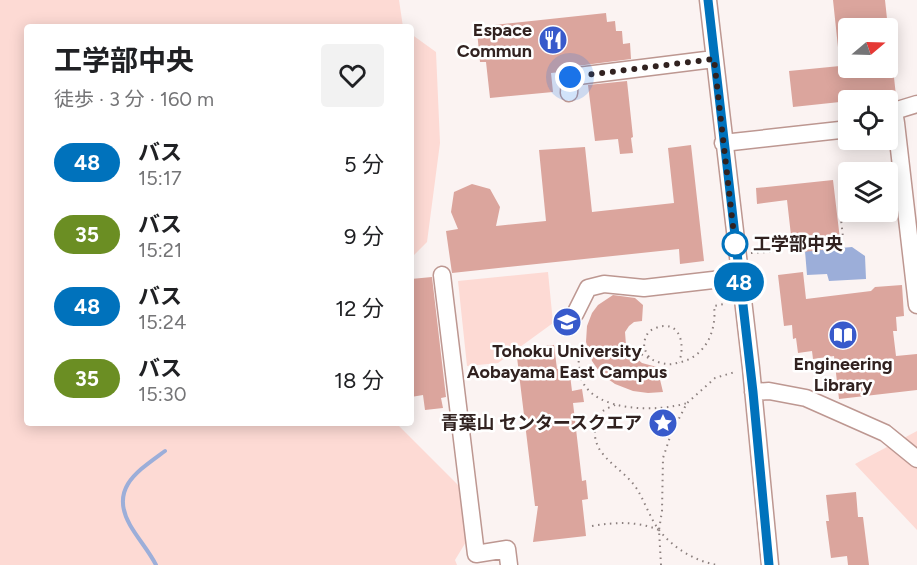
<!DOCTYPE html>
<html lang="ja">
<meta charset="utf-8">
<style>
body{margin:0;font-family:Figtree,"Noto Sans JP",sans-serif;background:#f2f2f2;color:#202124;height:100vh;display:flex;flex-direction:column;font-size:22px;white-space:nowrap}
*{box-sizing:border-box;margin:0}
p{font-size:20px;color:#757577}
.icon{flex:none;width:33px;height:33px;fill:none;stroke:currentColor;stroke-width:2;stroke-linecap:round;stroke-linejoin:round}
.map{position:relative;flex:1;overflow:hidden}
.panel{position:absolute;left:24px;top:24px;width:390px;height:402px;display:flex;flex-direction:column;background:#fff;border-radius:6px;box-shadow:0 3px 15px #0003}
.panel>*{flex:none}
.badge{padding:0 12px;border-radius:20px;font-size:21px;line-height:39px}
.needle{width:39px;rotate:71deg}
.tools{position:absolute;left:838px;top:18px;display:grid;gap:12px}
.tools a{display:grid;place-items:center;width:60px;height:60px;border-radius:6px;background:#fff;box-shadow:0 3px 15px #0003;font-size:30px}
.you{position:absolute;width:30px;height:30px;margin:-15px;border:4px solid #fff;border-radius:50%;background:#1a73e8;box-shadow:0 0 0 9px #1a73e833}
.map>.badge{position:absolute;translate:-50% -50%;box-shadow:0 0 0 3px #fff}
.round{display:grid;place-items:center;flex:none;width:63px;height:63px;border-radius:6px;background:#f2f2f2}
.summary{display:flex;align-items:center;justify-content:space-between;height:102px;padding:0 30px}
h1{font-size:28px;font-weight:700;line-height:45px}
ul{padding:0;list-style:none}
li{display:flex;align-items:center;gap:18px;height:72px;padding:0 30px}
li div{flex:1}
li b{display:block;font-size:22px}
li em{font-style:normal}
li .badge{min-width:66px;font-weight:700;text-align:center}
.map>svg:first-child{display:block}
</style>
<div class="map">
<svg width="917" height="565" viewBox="0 0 917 565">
<rect width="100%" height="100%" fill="#fbf3f2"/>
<path fill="#fddad4" d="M0 0H399L403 27H27V423H396L459 486 472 532 455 560 457 565H0Z
M411 34 436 52 440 143 427 242 411 258Z
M548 272 553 323 498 363 467 366 458 281Z
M917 431V530L855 464Z"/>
<path fill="#9caed9" d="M852 247 865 256 866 279 829 281 827 274 807 275 805 251Z"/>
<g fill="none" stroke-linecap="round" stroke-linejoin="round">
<path stroke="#9caed9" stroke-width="4" d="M156 565C149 551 138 539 130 525 109 488 138 471 165 451"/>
</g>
<path fill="#dba59d" d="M833 0H885L888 28H849V68H893L896 96 793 107 789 71 840 66Z
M606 13 607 22 615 21 616 31H622L623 44 630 43 631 59 569 67 561 72 551 73 553 92 490 98 486 62H480L477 31 484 30V26Z
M627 81 633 137 631 138 633 153 620 154 618 139 595 141 588 85Z
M691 145 704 261 680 264 679 249 452 273 446 231 458 229 451 212 454 192 472 184 490 189 500 207 496 226 546 221 539 150 585 147 592 212 674 203 668 148Z
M833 180 841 248 793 253 787 200 757 204 756 188Z
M803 272 806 299 871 291 875 287 902 285 904 316 896 317 897 331H893L896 356 917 354V390L839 399 834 356 813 359 812 351 798 353 796 338 793 339 792 325 784 326 778 275Z
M432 277 446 397 441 398 443 408 425 410 423 395 411 397V327H413L411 279Z
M613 295 635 298 643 305 642 321 634 322 629 326 625 332 626 345 630 353 642 363 657 367 663 392 648 393 633 391 615 384 601 374 592 361 586 342 587 326 592 313 598 305Z
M554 345 557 369 569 367 572 391 582 389 584 402 573 403 582 481 586 480 588 499 582 500 586 536 533 542 538 506H535L516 349Z
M856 492 858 517H863L869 565H848L847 556 831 558 826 521H829L826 495Z"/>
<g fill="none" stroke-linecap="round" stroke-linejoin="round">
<g stroke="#bd9791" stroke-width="19">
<path id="minor" d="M708 0 751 368 770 565
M569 93 570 77 714 59
M896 123 894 111 917 104
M888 124 896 123 917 305
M723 143 849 129
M442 275 476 554 507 549 509 565
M575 314 588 288 604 284 644 288 739 277
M753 392 769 391 806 398 885 433 917 459"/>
</g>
<path stroke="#8c807f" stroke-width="2" stroke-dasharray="1.5 4.5" stroke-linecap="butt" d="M840 238H843L841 219 891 213
M751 253 782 251 792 244
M631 349C642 354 655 363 667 364 671 365 676 363 681 362 706 356 717 330 714 306L724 304
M578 355C579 363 579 371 581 378 593 413 659 412 687 403
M649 357C642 347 643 341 649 331 654 329 659 326 664 326 683 325 684 350 679 362
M615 405C612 407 606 408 603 411 591 421 593 442 602 453 613 467 627 474 637 489 645 502 650 518 659 530 673 548 695 561 717 565
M592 526C616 522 637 521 659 530
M661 565 659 530 662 511 663 458 671 434 687 403 715 378 735 372"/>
<use href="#minor" stroke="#fff" stroke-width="16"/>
</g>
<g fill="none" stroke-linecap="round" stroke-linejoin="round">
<g stroke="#fff" stroke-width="14">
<path id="line" d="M708 0 753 392 769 565"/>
</g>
<use href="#line" stroke="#0072bc" stroke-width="9"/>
<path stroke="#312220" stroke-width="6" stroke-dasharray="0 10.8" d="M570 77 714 59 735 244"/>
</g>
<defs>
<g id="restaurant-disc" transform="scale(1.5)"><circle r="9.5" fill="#385acb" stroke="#fff"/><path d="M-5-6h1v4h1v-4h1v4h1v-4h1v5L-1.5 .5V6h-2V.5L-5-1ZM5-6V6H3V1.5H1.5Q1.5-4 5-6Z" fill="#fff"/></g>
<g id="university-disc" transform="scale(1.5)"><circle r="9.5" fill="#385acb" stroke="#fff"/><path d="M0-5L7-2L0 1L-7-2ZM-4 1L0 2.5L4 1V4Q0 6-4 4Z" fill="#fff"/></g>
<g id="library-disc" transform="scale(1.5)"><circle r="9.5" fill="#385acb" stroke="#fff"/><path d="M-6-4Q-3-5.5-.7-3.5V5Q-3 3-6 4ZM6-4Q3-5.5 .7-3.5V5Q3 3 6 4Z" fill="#fff"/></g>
<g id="sight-disc" transform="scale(1.5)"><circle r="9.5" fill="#385acb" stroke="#fff"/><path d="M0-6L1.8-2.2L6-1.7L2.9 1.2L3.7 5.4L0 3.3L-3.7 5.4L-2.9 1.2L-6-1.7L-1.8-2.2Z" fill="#fff"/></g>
</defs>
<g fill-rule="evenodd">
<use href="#restaurant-disc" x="553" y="40"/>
<use href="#university-disc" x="567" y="322"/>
<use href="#library-disc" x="843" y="335"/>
<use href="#sight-disc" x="663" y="423"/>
</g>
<circle fill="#fff" stroke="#0072bc" stroke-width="3" cx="735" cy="244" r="12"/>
<g text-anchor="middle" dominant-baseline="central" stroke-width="5" stroke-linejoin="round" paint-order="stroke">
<g font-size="18" font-weight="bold" fill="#312220" stroke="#fff" text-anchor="end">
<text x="532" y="30">Espace<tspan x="532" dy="21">Commun</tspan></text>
<text x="567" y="351" text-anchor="middle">Tohoku University<tspan x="567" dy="21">Aobayama East Campus</tspan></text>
<text x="843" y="364" text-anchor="middle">Engineering<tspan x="843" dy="21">Library</tspan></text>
<text x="642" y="423">青葉山 センタースクエア</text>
</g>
<g font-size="18" font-weight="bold" fill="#312220" stroke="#fff" text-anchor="start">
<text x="753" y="244">工学部中央</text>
</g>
</g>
</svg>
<div class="tools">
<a><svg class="needle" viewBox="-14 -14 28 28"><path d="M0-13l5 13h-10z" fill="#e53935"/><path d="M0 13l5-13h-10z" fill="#757577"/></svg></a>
<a><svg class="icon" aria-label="locate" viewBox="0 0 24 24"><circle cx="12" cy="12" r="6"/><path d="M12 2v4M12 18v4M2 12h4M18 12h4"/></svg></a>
<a><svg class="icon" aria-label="layers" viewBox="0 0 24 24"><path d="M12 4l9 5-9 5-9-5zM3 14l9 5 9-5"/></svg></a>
</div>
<div class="you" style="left:570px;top:77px"></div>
<b class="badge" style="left:739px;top:282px;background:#0072bc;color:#fff">48</b>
<section class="panel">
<div class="summary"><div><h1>工学部中央</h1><p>徒歩 · 3 分 · 160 m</p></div><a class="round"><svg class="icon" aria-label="heart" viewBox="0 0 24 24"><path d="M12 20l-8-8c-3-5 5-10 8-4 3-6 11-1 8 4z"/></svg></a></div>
<ul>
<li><span class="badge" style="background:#0072bc;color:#fff">48</span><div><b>バス</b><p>15:17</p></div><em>5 分</em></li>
<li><span class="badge" style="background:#6b8e23;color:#fff">35</span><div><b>バス</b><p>15:21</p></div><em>9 分</em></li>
<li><span class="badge" style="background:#0072bc;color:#fff">48</span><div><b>バス</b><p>15:24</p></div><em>12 分</em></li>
<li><span class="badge" style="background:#6b8e23;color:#fff">35</span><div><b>バス</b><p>15:30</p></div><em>18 分</em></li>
</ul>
</section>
</div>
